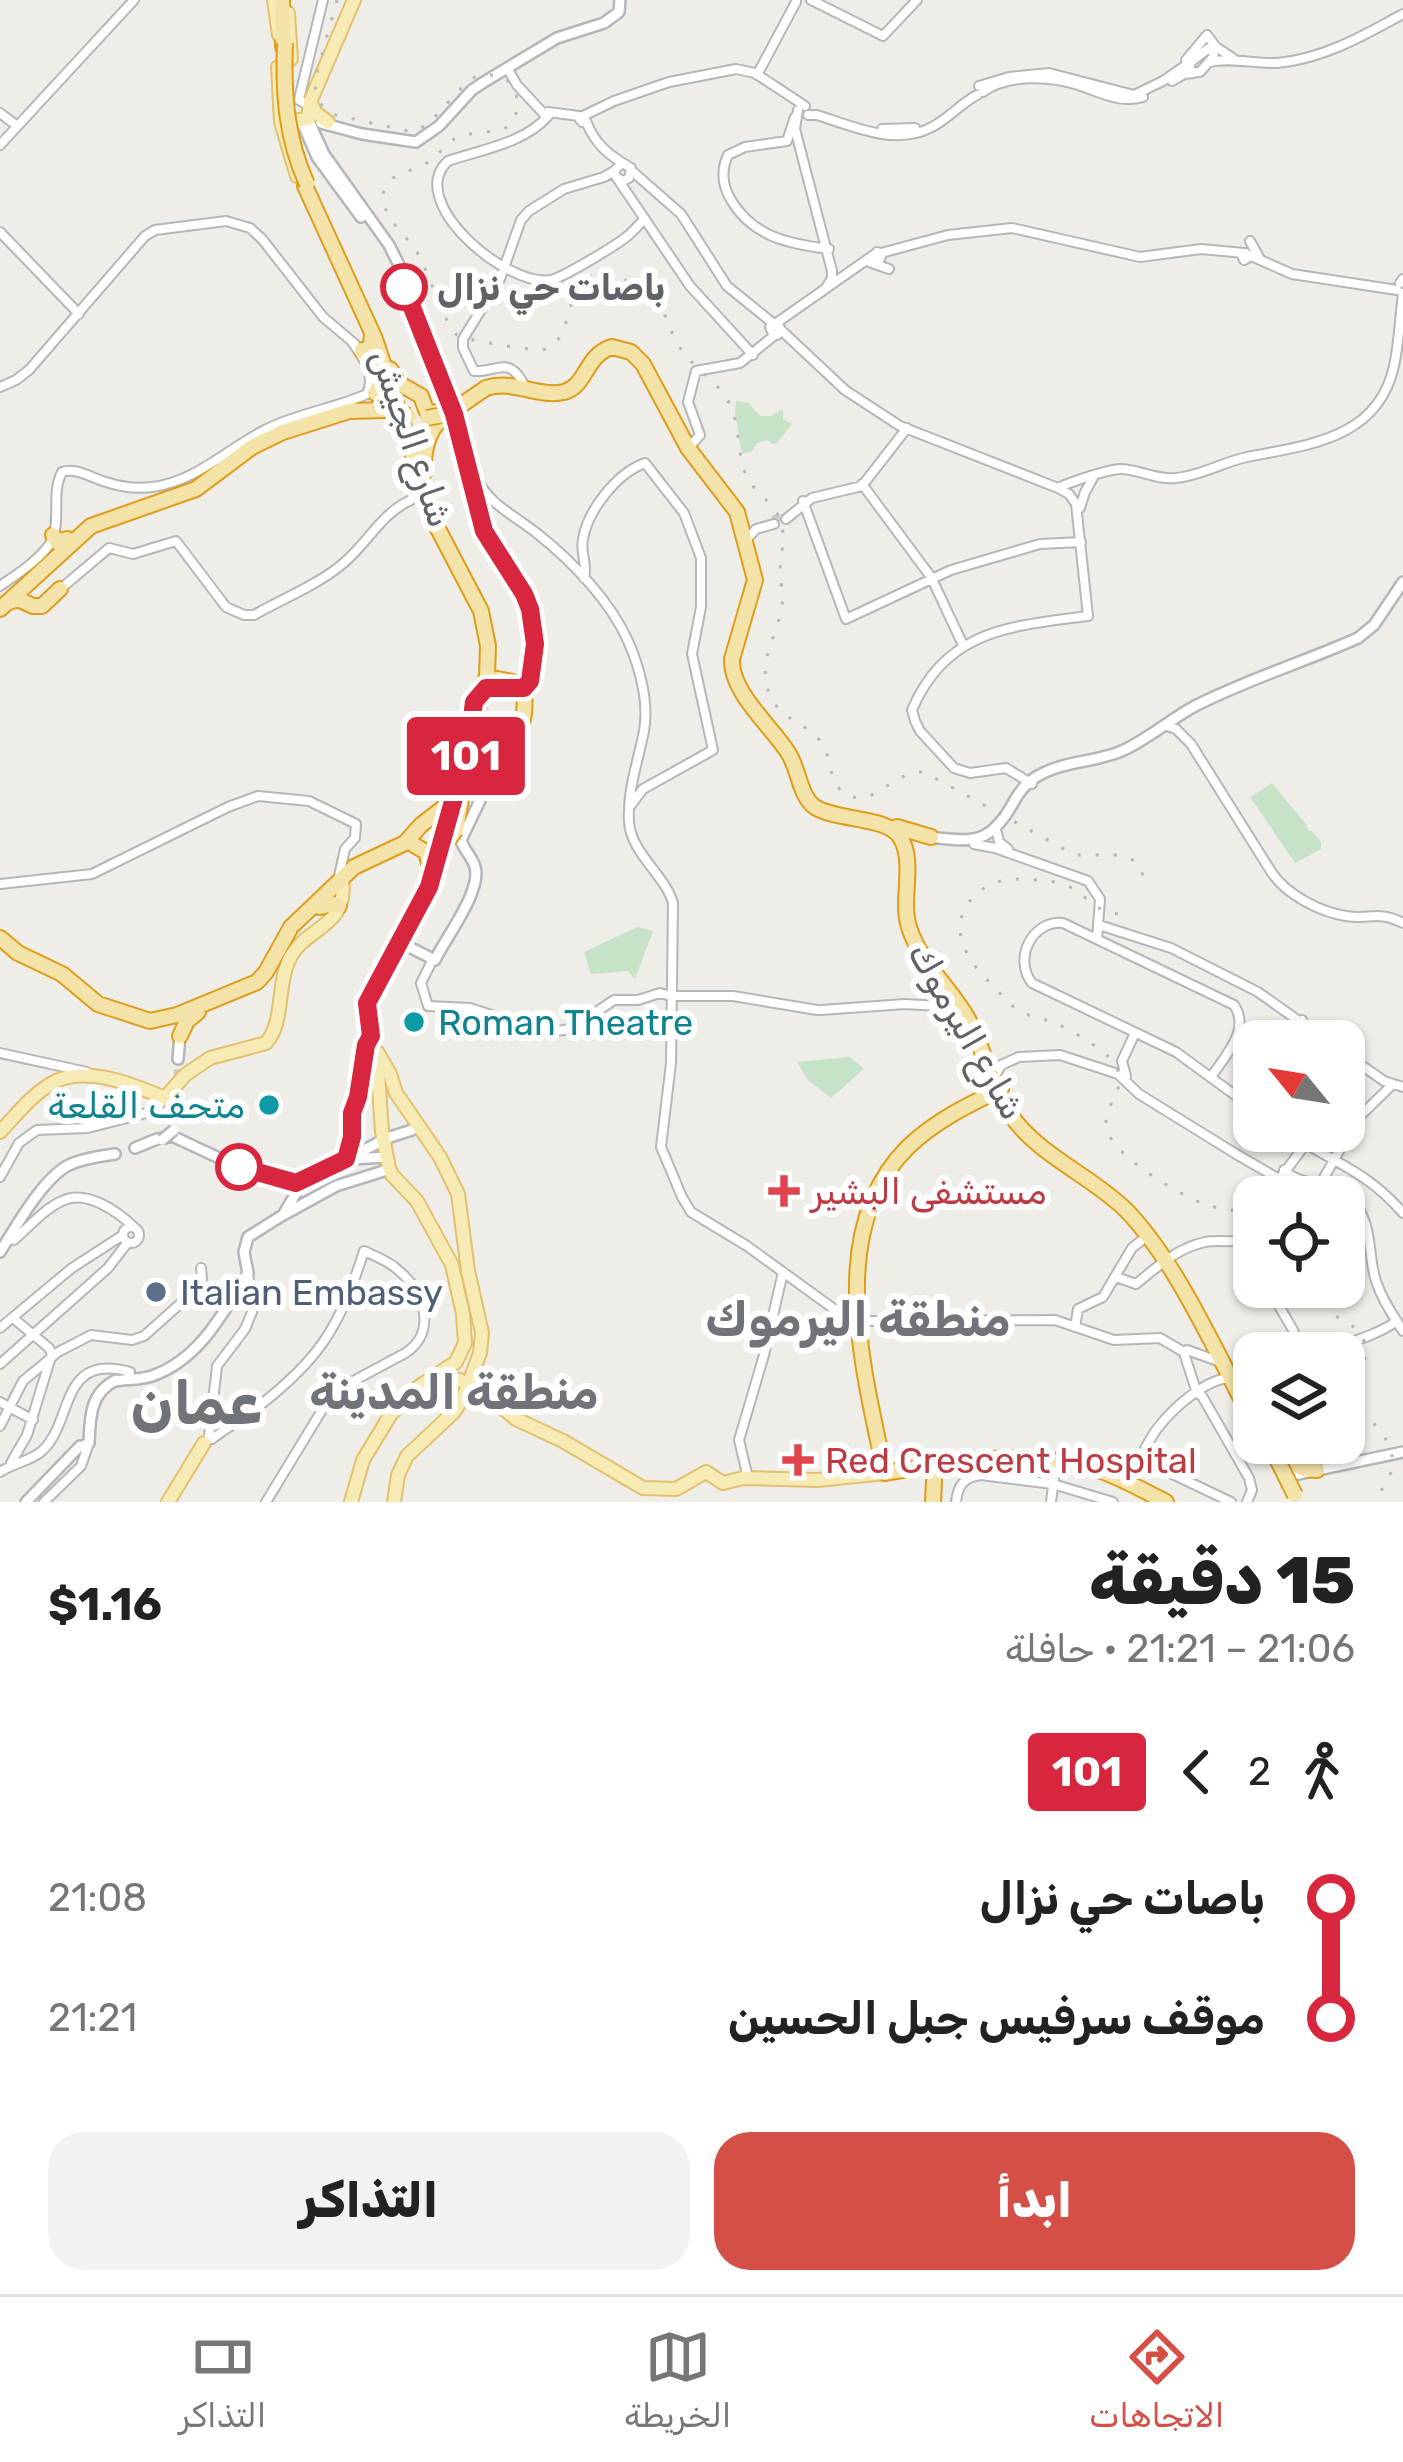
<!DOCTYPE html>
<html lang="ar">
<meta charset="utf-8">
<style>
body{margin:0;font-family:Rubik,"Noto Sans Arabic",sans-serif;background:#f2f2f2;color:#222;direction:rtl;height:100vh;display:flex;flex-direction:column;font-size:45px;white-space:nowrap}
*{box-sizing:border-box;margin:0}
p{font-size:39px;color:#767676}
.icon{flex:none;width:66px;height:66px;fill:none;stroke:currentColor;stroke-width:2;stroke-linecap:round;stroke-linejoin:round}
.map{position:relative;height:1502px;overflow:hidden;direction:ltr}
.sheet{display:flex;flex-direction:column;background:#fff;flex:1}
.sheet>*{flex:none}
.badge{padding:0 24px;border-radius:9px;font-size:42px;line-height:78px}
.needle{width:78px;rotate:300deg}
.fabs{position:absolute;left:1233px;top:1020px;display:grid;gap:24px}
.fabs a{display:grid;place-items:center;width:132px;height:132px;border-radius:24px;background:#fff;box-shadow:0 3px 9px #0004;font-size:60px}
.map>.badge{position:absolute;translate:-50% -50%;box-shadow:0 0 0 6px #fff}
.legs{display:flex;align-items:center;gap:18px;height:132px;padding:0 48px;font-size:39px}
.legs p{margin-inline-start:auto}
.overview{display:flex;align-items:center;justify-content:space-between;height:204px;padding:0 48px}
h1{font-size:66px;font-weight:800;line-height:90px}
.button{display:flex;gap:24px;margin-top:auto;padding:24px 48px}
.button a{flex:1;height:138px;border-radius:36px;background:#d64f46;color:#fff;font-size:48px;font-weight:800;line-height:138px;text-align:center}
.button a+a{background:#f2f2f2;color:#222}
ul{padding:0 48px;list-style:none}
li{display:flex;align-items:center;gap:42px;height:120px;font-size:45px}
li i{display:grid;place-items:center;width:18px;height:100%;margin:0 15px;background:currentColor}
li i::after{content:'';width:30px;height:30px;margin:-15px;border:9px solid;border-radius:50%;background:#fff}
li p{margin-inline-start:auto}
li:first-child i{background:linear-gradient(#0000 50%,currentColor 0)}
li:last-child i{background:linear-gradient(currentColor 50%,#0000 0)}
.tab-bar{display:flex;justify-content:space-around;align-items:center;height:168px;border-top:3px solid #e0e0e0;background:#fff;font-size:33px;color:#767676}
.tab-bar a{display:grid;justify-items:center;gap:6px}
.tab-bar .selected{color:#d64f46}
.map>svg:first-child{display:block}
</style>
<div class="map">
<svg width="1403" height="1502" viewBox="0 0 1403 1502">
<rect width="100%" height="100%" fill="#efede7"/>
<path fill="#c7e3c7" d="M736 401 748 403 760 416H771L783 409V419L792 424 777 443 773 444 767 440 757 443 752 451 742 454 735 413Z
M1272 783 1305 823 1309 831H1312L1321 842V849L1295 863 1250 797Z
M637 927 653 931 635 979 628 971 591 974 584 952Z
M850 1057 864 1069 831 1098 808 1080 797 1062Z"/>
<g fill="none" stroke-linecap="round" stroke-linejoin="round">
<path stroke="#cbcac7" stroke-width="8" stroke-dasharray="8 4" stroke-linecap="butt" d="M773 520 784 515"/>
<path stroke="#cbcac7" stroke-width="9" stroke-dasharray="9 4.5" stroke-linecap="butt" d="M176 1119 179 1060"/>
<g stroke="#b4b7ba" stroke-width="12">
<path id="tertiary" d="M811 0 883 36 917 0
M1209 48 1214 52 1213 57 1200 72H1192L1189 67 1192 61Z
M1186 60 1207 35 1216 47 1233 58
M1209 62C1231 57 1254 64 1277 63 1323 59 1363 36 1403 14
M507 68 517 85 544 114
M757 75 796 2
M1172 81 1184 74 1194 73
M979 86 1009 77 1049 73 1134 95 1163 81 1192 61
M983 92C1007 74 1050 76 1078 85 1100 92 1120 104 1143 97
M306 104 299 100 300 95 323 0
M798 110 795 129 832 271V278L827 286
M548 112 579 116
M0 113 16 125
M808 115H817C852 126 894 146 930 128 947 120 960 104 977 95
M548 116C525 143 480 150 448 161 404 201 507 288 551 280 564 277 613 247 625 238 632 233 638 225 645 219
M583 116 579 118 582 122 585 119 583 116 614 101 669 82 736 69 755 73 805 106
M795 117 787 141 745 147 728 155C721 170 722 185 731 200 753 237 789 244 829 249
M586 121C595 145 610 156 631 168L629 178 623 181 616 177 614 171 622 163
M882 129 915 128
M0 145 134 0
M632 171 681 214 727 286 774 324
M617 178 690 286 753 355
M0 232 79 314
M1250 241 1260 259
M877 252 882 254 880 259 875 257Z
M881 253 948 235 1012 228 1140 257 1201 249 1244 253
M1246 253 1249 257 1244 260 1242 255Z
M1249 255 1292 274 1397 290
M869 262 889 269
M1400 283 1403 279
M775 324 875 254
M778 324 781 330 777 335 773 334 770 327Z
M781 330 845 390 900 426 1058 488 1069 494 1076 504 1088 616C1012 626 946 629 912 710L915 721 920 731 954 768 970 773 1006 768 1032 784
M523 383C508 355 496 373 474 371L463 348V339L500 279 521 220 529 211 564 189 604 177 614 171
M0 387 16 380 29 370 145 236 155 230 226 221 250 228 262 239 323 317 355 344
M685 442 693 443 700 435 688 402 696 371 740 363 775 335
M472 480H478C489 505 519 518 539 535 573 562 610 601 628 641 640 668 649 702 644 731 638 762 627 791 629 822 631 853 665 875 673 903L671 1063 661 1147 682 1197 691 1212 747 1246 834 1309 847 1318 872 1321 1055 1320 1114 1340 1160 1338 1182 1351
M862 484 931 577 963 645
M1060 487C1071 482 1111 468 1122 469 1140 470 1157 480 1176 478 1200 476 1223 462 1247 457 1308 445 1378 439 1394 366 1399 343 1400 317 1403 293
M803 501 846 619 951 570 1040 544 1081 542
M1080 508 1085 492 1093 478
M786 519 812 498 862 486 907 428
M746 540 756 529 774 524
M584 578C588 565 580 553 583 539 588 510 617 473 645 463L684 513 701 558V607L692 654 713 750 643 789 631 805
M0 586C16 575 43 558 52 540 61 520 51 493 62 472 77 467 91 478 106 482 121 487 137 489 152 487 197 482 230 446 269 428 300 413 336 408 367 394 376 376 363 357 352 342
M58 591 109 548 133 554 176 541 226 607 244 615H254C282 599 315 586 340 566 366 546 381 513 411 500L413 496 409 468
M1167 726 1176 729 1191 744 1272 873C1287 895 1320 912 1346 916 1370 920 1377 910 1403 923
M997 833 999 842 1008 849
M974 844 995 848 1088 881 1100 899 1097 939
M0 884 92 874 228 807 258 796 309 801 356 824 355 838 345 849 339 876
M1099 925 1171 948 1258 992 1327 1041
M433 959 421 983 428 1006 470 1008 513 1022 538 1025 540 1033 571 1029 614 1000H638L660 993 671 996H733L817 1010
M821 1010 905 1004 957 1007
M1283 1041 1302 1020
M0 1053 87 1072
M1344 1053 1384 1081 1403 1087
M996 1074 1001 1065 1019 1057 1060 1055 1118 1074 1139 1094 1236 1154 1279 1179H1296
M1126 1076 1122 1061 1135 1033
M1254 1076 1251 1082 1254 1086
M1211 1077C1225 1056 1251 1030 1234 1005L1063 923C1032 920 1013 959 1032 983L1176 1052 1254 1109
M1344 1123 1353 1113 1361 1111
M1285 1131C1330 1161 1366 1170 1403 1213
M1313 1131 1328 1139 1337 1131
M1284 1170C1301 1187 1329 1180 1352 1201 1374 1223 1367 1254 1376 1281 1382 1300 1393 1315 1403 1331
M0 1177 19 1143 37 1130 88 1128 154 1111 164 1099
M1321 1183 1357 1119 1393 1084
M1266 1197 1305 1145
M123 1235a8 8 0 1 1 16 0a8 8 0 1 1-16 0Z
M9 1239 14 1240C29 1227 44 1209 62 1201 86 1189 117 1211 134 1227
M1239 1241 1254 1265
M1116 1277 1136 1284C1157 1267 1177 1248 1205 1242 1223 1239 1237 1245 1254 1236
M1268 1287 1293 1330 1302 1353
M13 1318 49 1348 52 1355
M1075 1327 1078 1309 1103 1297 1132 1248 1146 1237
M0 1328 72 1268 123 1235
M1187 1350 1218 1361
M1184 1353 1197 1393 1202 1396 1249 1478 1252 1490 1247 1502
M1323 1353C1348 1342 1374 1337 1397 1321
M0 1364 108 1268 128 1242
M0 1402 33 1420
M0 1426 23 1381 58 1352 91 1335 132 1340 144 1336 199 1287 202 1279 201 1268
M209 1436 217 1366 245 1329 252 1312 253 1299 248 1275
M212 1439C225 1429 239 1421 251 1412 318 1362 339 1329 364 1251 375 1256 389 1261 398 1270 428 1294 438 1339 398 1357
M1141 1459 1231 1502
M11 1463 27 1435 50 1360
M0 1472C13 1463 31 1461 42 1451 74 1422 59 1352 130 1372L129 1379
M748 1478 739 1440 764 1355 783 1272
M1129 1482C1138 1464 1145 1445 1157 1429 1172 1409 1204 1380 1229 1378
M44 1502 81 1466 89 1443
M266 1502 333 1392 396 1358
M956 1502C958 1486 963 1477 981 1475L1053 1484 1113 1502
M1051 1502 1056 1462"/>
</g>
<g stroke="#b3b6ba" stroke-width="14">
<path id="secondary" d="M308 119 324 154 389 245 403 273 458 414 486 529 531 601 538 635 533 676
M301 120 317 157 361 217
M321 123 362 134 416 142 439 126 472 90 484 82 557 38 604 23 619 12 620 0
M927 837C970 841 988 847 1012 805 1018 793 1025 784 1036 777 1063 760 1096 763 1124 750 1149 738 1171 719 1195 706 1248 679 1304 662 1358 638L1374 625 1403 582
M401 943 435 960C446 937 482 891 475 867 472 856 464 851 461 840L484 792 504 759
M178 1059 180 1035
M135 1148 157 1139 172 1136 249 1172 299 1185
M346 1159 352 1134V1113L358 1095 365 1049 371 1036
M350 1159 387 1157
M285 1214 336 1186 390 1169
M0 1252C15 1228 42 1180 67 1166 80 1159 100 1156 115 1154
M115 1381C127 1379 140 1380 152 1376 200 1359 223 1313 248 1273L244 1252 248 1237 283 1215 302 1183 387 1138 412 1130
M1331 1443 1336 1457 1333 1465
M78 1448 89 1443C90 1417 90 1393 116 1380
M1282 1464 1290 1456 1319 1443
M1285 1477 1403 1452
M26 1502 80 1446"/>
</g>
<g stroke="#e2c06d" stroke-width="16">
<path id="primary" d="M274 0 279 35
M288 13 291 59
M278 67 281 122 297 176
M310 102 316 113 328 122
M282 122 308 119 310 102 354 0
M433 876 454 798
M378 1053 390 1074 396 1093 440 1157 458 1194 468 1271 482 1333 480 1353 463 1398 454 1412 407 1456 398 1475 394 1502
M0 1132C16 1115 34 1092 56 1081 89 1066 134 1085 165 1098L185 1075 210 1058 266 1043C284 1023 277 987 288 962 303 926 349 929 342 880
M438 1375 460 1380 495 1402 516 1419 563 1441 643 1488 676 1489 706 1472 723 1483 743 1478 818 1480 885 1473
M168 1502 204 1443
M351 1502 363 1460 391 1414 417 1388 456 1362 465 1343 463 1314 452 1265 417 1201 392 1175 389 1168 382 1132 378 1072 368 1022V1000L420 906"/>
</g>
<g stroke="#dd9d1a" stroke-width="18">
<path id="trunk" d="M282 0 283 47
M372 336 370 350H362L382 375V381L375 393
M390 369 400 384 421 396 426 410 432 413 442 411
M486 388C513 379 538 398 564 392 587 386 585 355 612 347L631 352 643 364 688 448 737 512 755 580 732 659C730 691 770 725 787 751 799 767 799 796 815 807 836 821 887 816 900 837 916 862 900 899 909 927 920 963 950 987 968 1019 984 1048 990 1083 1008 1111 1036 1155 1091 1175 1127 1211 1178 1264 1218 1357 1254 1423
M424 473C423 454 427 430 443 418
M53 535 57 542 67 539
M9 602 18 599 33 606H42L60 589
M0 609 91 526 196 489 252 447 283 432 349 411 386 410
M512 688 526 687 531 672
M464 790C490 757 530 749 524 694L515 688 513 682 497 679 490 682
M897 827 931 837
M456 830 464 782
M414 845 426 852 431 870 416 914
M320 907 333 904 339 906
M0 938 18 953 62 974 98 1004 150 1021 177 1015 257 982 266 972 291 927 354 867 405 843 421 825 447 805 459 778 487 676 488 646 481 611 436 525 375 339 305 186
M180 1036 187 1021 198 1012
M1001 1089C968 1105 935 1121 908 1147 824 1230 864 1372 885 1473 954 1462 1029 1448 1098 1470 1122 1478 1144 1491 1166 1502
M1285 1472 1291 1463 1304 1469 1317 1470
M933 1502 935 1461"/>
</g>
<use href="#tertiary" stroke="#fff" stroke-width="8"/>
<use href="#secondary" stroke="#fff" stroke-width="9"/>
<use href="#primary" stroke="#f6ebb5" stroke-width="12"/>
<use href="#trunk" stroke="#f4e3a8" stroke-width="14"/>
<path stroke="#b5b6b6" stroke-width="3" stroke-dasharray="3 15" stroke-linecap="butt" d="M337 0 314 83 319 102 331 114 412 132 427 125 467 82 478 75H498L507 80 516 92 518 110 509 126 501 130 462 135 454 139 429 162 393 178 383 193C382 220 406 233 418 254 429 273 445 326 457 335 464 340 537 352 545 349 580 338 557 268 611 275 620 276 627 281 635 286 676 311 662 328 687 357 699 371 715 381 725 396 742 421 735 448 746 475 752 489 765 497 774 509 789 528 781 548 780 570 780 582 784 594 782 606 777 638 757 660 769 693 779 720 806 722 821 742 834 759 826 787 850 796 876 806 893 771 924 772L1075 855H1117L1130 858 1140 867 1146 884
M1118 914C1093 911 1090 898 1070 887 1054 879 1033 880 1016 879 1000 879 986 885 974 896 945 927 967 960 991 984 1000 993 1008 1003 1018 1010 1029 1017 1041 1018 1053 1022 1073 1031 1100 1047 1115 1063 1129 1092 1105 1100 1106 1125 1107 1153 1182 1197 1207 1205 1223 1210 1238 1211 1254 1212
M1319 1287C1320 1321 1346 1313 1361 1335 1373 1352 1358 1372 1358 1391 1358 1421 1397 1432 1392 1468 1390 1480 1380 1491 1374 1502"/>
<g stroke="#b3b6ba" stroke-width="14" stroke-linecap="butt">
<path id="secondary-bridge" d="M162 1140 174 1130"/>
</g>
<g stroke="#dd9d1a" stroke-width="18" stroke-linecap="butt">
<path id="trunk-bridge" d="M285 43C283 93 286 138 307 184
M386 410 409 416
M427 418 448 414 486 388
M479 693 495 686
M437 843 448 840 456 830
M1269 1443 1295 1495"/>
</g>
<use href="#secondary-bridge" stroke="#fff" stroke-width="9"/>
<use href="#trunk-bridge" stroke="#f4e3a8" stroke-width="14"/>
</g>
<g fill="none" stroke-linecap="round" stroke-linejoin="round">
<g stroke="#fff" stroke-width="27">
<path id="line-1" d="M239 1167 296 1183 346 1159 352 1137V1113L358 1097 366 1045 371 1036 367 1003 429 887 468 748 474 702 486 688H524L530 681 535 644 530 609 524 594 484 531 454 414 404 287"/>
</g>
<use href="#line-1" stroke="#d7263d" stroke-width="18"/>
</g>
<g fill="#fff" stroke="#d7263d" stroke-width="6">
<circle cx="404" cy="287" r="21"/>
<circle cx="239" cy="1167" r="21"/>
</g>
<g fill="#0f9aa8" stroke="#fff" stroke-width="4.5">
<circle cx="414" cy="1022" r="12"/>
<circle cx="269" cy="1105" r="12"/>
</g>
<g fill="#e0444e" stroke="#fff" stroke-width="4.5">
<path d="M778 1173h12v12h12v12h-12v12h-12v-12h-12v-12h12z"/>
<path d="M792 1442h12v12h12v12h-12v12h-12v-12h-12v-12h12z"/>
</g>
<circle fill="#5c6f8a" stroke="#fff" stroke-width="4.5" cx="156" cy="1292" r="12"/>
<g text-anchor="middle" dominant-baseline="central" stroke-width="12" stroke-linejoin="round" paint-order="stroke">
<g font-size="36" font-weight="bold" fill="#5f6266" stroke="#fff" text-anchor="start">
<text x="437" y="287">باصات حي نزال</text>
</g>
<g font-size="36" fill="#5f6266" stroke="#fff">
<text transform="translate(412 438) rotate(71)">شارع الجيش</text>
<text transform="translate(967 1031) rotate(60)">شارع اليرموك</text>
</g>
<g font-size="36" fill="#0d838f" stroke="#fff" text-anchor="start">
<text x="438" y="1022">Roman Theatre</text>
<text x="245" y="1105" text-anchor="end">متحف القلعة</text>
</g>
<g font-size="36" fill="#be3a42" stroke="#fff" text-anchor="start">
<text x="811" y="1191">مستشفى البشير</text>
<text x="825" y="1460">Red Crescent Hospital</text>
</g>
<g font-size="36" fill="#4e5e75" stroke="#fff" text-anchor="start">
<text x="180" y="1292">Italian Embassy</text>
</g>
<g font-size="48" font-weight="bold" fill="#707478" stroke="#fff">
<text x="858" y="1319">منطقة اليرموك</text>
<text x="454" y="1392">منطقة المدينة</text>
</g>
<g font-size="60" font-weight="bold" fill="#707478" stroke="#fff">
<text x="196" y="1403">عمان</text>
</g>
</g>
</svg>
<div class="fabs">
<a><svg class="needle" viewBox="-14 -14 28 28"><path d="M0-13l5 13h-10z" fill="#e53935"/><path d="M0 13l5-13h-10z" fill="#767676"/></svg></a>
<a><svg class="icon" aria-label="locate" viewBox="0 0 24 24"><circle cx="12" cy="12" r="6"/><path d="M12 2v4M12 18v4M2 12h4M18 12h4"/></svg></a>
<a><svg class="icon" aria-label="layers" viewBox="0 0 24 24"><path d="M12 4l9 5-9 5-9-5zM3 14l9 5 9-5"/></svg></a>
</div>
<b class="badge" style="left:466px;top:756px;background:#d7263d;color:#fff">101</b>
</div>
<section class="sheet">
<div class="overview"><div><h1>15 دقيقة</h1><p>21:06 – 21:21 · حافلة</p></div><b>$1.16</b></div>
<div class="legs"><svg class="icon" aria-label="walk" viewBox="0 0 24 24"><circle cx="13" cy="4" r="2"/><path d="M13 8l-2 6 4 7M11 14l-3 7M7 12l3-4h3l4 4"/></svg>2<svg class="icon" aria-label="back" viewBox="0 0 24 24"><path d="M15 5l-7 7 7 7"/></svg><b class="badge" style="background:#d7263d;color:#fff">101</b></div>
<ul>
<li><i style="color:#d7263d"></i><b>باصات حي نزال</b><p>21:08</p></li>
<li><i style="color:#d7263d"></i><b>موقف سرفيس جبل الحسين</b><p>21:21</p></li>
</ul>
<div class="button"><a>ابدأ</a><a>التذاكر</a></div>
</section>
<nav class="tab-bar">
<a class="selected"><svg class="icon" aria-label="directions" viewBox="0 0 24 24"><path d="M12 3l9 9-9 9-9-9zM9 14v-3h6M13 9l2 2-2 2"/></svg>الاتجاهات</a>
<a><svg class="icon" aria-label="map" viewBox="0 0 24 24"><path d="M3 6l6-2 6 2 6-2v14l-6 2-6-2-6 2zM9 4v14M15 6v14"/></svg>الخريطة</a>
<a><svg class="icon" aria-label="tickets" viewBox="0 0 24 24"><path d="M3 7h18v10H3zM15 7v10"/></svg>التذاكر</a>
</nav>
